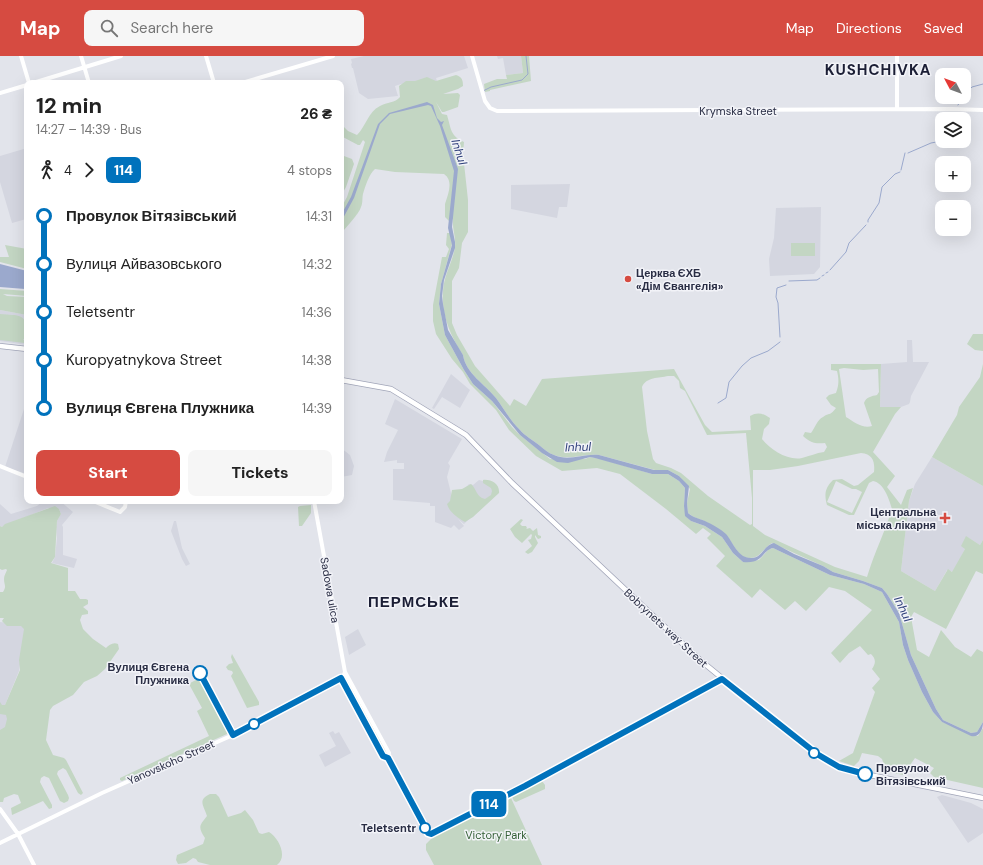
<!DOCTYPE html>
<meta charset="utf-8">
<style>
body{margin:0;font-family:"DM Sans",sans-serif;background:#f6f6f6;color:#222;height:100vh;display:flex;flex-direction:column;font-size:15px;white-space:nowrap}
*{box-sizing:border-box;margin:0}
p{font-size:13px;color:#767676}
.icon{flex:none;width:22px;height:22px;fill:none;stroke:currentColor;stroke-width:2;stroke-linecap:round;stroke-linejoin:round}
.map{position:relative;flex:1;overflow:hidden}
.side{position:absolute;left:24px;top:24px;width:320px;height:424px;display:flex;flex-direction:column;background:#fff;border-radius:8px;box-shadow:0 4px 16px #0002}
.side>*{flex:none}
.badge{padding:0 8px;border-radius:6px;font-size:14px;line-height:26px}
.needle{width:26px;rotate:311deg}
.tools{position:absolute;left:935px;top:12px;display:grid;gap:8px}
.tools a{display:grid;place-items:center;width:36px;height:36px;border-radius:8px;background:#fff;box-shadow:0 4px 16px #0002;font-size:20px}
.map>.badge{position:absolute;translate:-50% -50%;box-shadow:0 0 0 2px #fff}
.legs{display:flex;align-items:center;gap:6px;height:44px;padding:0 12px;font-size:13px}
.legs p{margin-inline-start:auto}
.summary{display:flex;align-items:center;justify-content:space-between;height:68px;padding:0 12px}
h1{font-size:22px;font-weight:700;line-height:30px}
.action{display:flex;gap:8px;margin-top:auto;padding:8px 12px}
.action a{flex:1;height:46px;border-radius:8px;background:#d64b41;color:#fff;font-size:16px;font-weight:700;line-height:46px;text-align:center}
.action a+a{background:#f6f6f6;color:#222}
ul{padding:0 12px;list-style:none}
li{display:flex;align-items:center;gap:14px;height:48px;font-size:15px}
li i{display:grid;place-items:center;width:6px;height:100%;margin:0 5px;background:currentColor}
li i::after{content:'';width:10px;height:10px;margin:-5px;border:3px solid;border-radius:50%;background:#fff}
li p{margin-inline-start:auto}
li:first-child i{background:linear-gradient(#0000 50%,currentColor 0)}
li:last-child i{background:linear-gradient(currentColor 50%,#0000 0)}
header{display:flex;align-items:center;gap:24px;box-sizing:border-box;height:56px;padding:0 20px;background:#d64b41;color:#fff}
header strong{font-size:19px}
nav{display:flex;gap:22px;margin-inline-start:auto;font-size:14px}
.search{width:280px;height:36px;background:#f6f6f6;display:flex;align-items:center;gap:10px;box-sizing:border-box;padding:0 14px;border-radius:8px;color:#767676;font-size:15px}
.map>svg:first-child{display:block}
</style>
<header>
<strong>Map</strong>
<div class="search"><svg class="icon" aria-label="search" viewBox="0 0 24 24"><circle cx="10" cy="10" r="6"/><path d="M15 15l6 6"/></svg>Search here</div>
<nav><a>Map</a><a>Directions</a><a>Saved</a></nav>
</header>
<div class="map">
<svg width="983" height="809" viewBox="0 0 983 809">
<rect width="100%" height="100%" fill="#e2e4eb"/>
<path fill="#d4d6e0" d="M364 0H464L468 12 436 22 438 28 429 26 401 28 395 30 398 40 368 43 359 37 353 12H352L351 8 352 7 351 3Z
M497 0H521L523 17 506 19 503 2 498 3Z
M27 92V160H25L26 163 12 167 0 126V100Z
M570 128 567 151H559L557 162 511 153V129Z
M821 151 820 211 814 218 770 220 769 203 774 182 776 152Z
M0 254 27 259V289L0 285Z
M907 284H912L913 306H929L911 340 910 346 909 348 901 351H880L881 308 907 306Z
M451 318 470 334 460 352 442 341 434 353 432 352Z
M395 343 462 383 448 407 450 410 447 421 452 441 449 449 469 428 473 429 479 424 491 427 498 435 464 468 458 463 464 470 459 474 454 469 451 472 435 466V450H430V447L393 444V413H404V407H397V404L384 406 387 396 398 374 385 368Z
M24 353 27 354V418L5 411Z
M341 392 350 399 354 410 352 419 341 421Z
M932 401 983 430V484L980 489 967 481 965 493 955 513 953 516 947 514 935 535 901 515 909 445 915 428Z
M43 445H60L73 456 62 469 63 471V499L77 503 74 512 52 507 55 501 57 482 56 471 57 465 61 458 59 453 48 452 2 471 0 470V448L11 458 37 450Z
M174 465H176L182 492 190 508 186 510 182 503 171 475Z
M0 566 26 569 19 615 5 649 10 662 8 678 0 677Z
M358 573 366 589 349 599 345 581Z
M333 675 335 678 339 676 351 697 325 711 319 699 336 690 329 677Z
M942 739 971 747 983 753V777L968 787 937 741Z"/>
<path fill="#c3d6c3" fill-rule="evenodd" d="M521 0H529L531 25 490 34V35L485 36 484 28 497 23H507L506 19 523 17Z
M456 19C462 21 463 24 463 30L458 33 443 38 458 37 460 39 458 51 444 56H442L436 46 442 58 447 59C451 72 450 80 464 86L463 98 468 144V176L462 187 459 212 452 225V267L457 279 475 310 510 350 514 343 526 350 542 323 674 313 705 369 712 376 751 374 750 360C757 356 763 357 770 362L769 368 764 373 762 383C771 394 788 405 802 402 810 400 816 397 824 396L827 391 825 387C815 388 811 387 803 380L805 376 811 377C815 372 817 364 823 361 830 356 829 361 836 352L831 349 826 342 829 339 836 337C839 329 839 323 837 315L831 314V308H881L880 351H901L895 358 873 396 895 420 887 431 901 449 907 434 913 432 909 445 901 515 935 535 948 513 952 516 965 493 961 490 966 480 980 489 983 484V518L976 515 946 573 914 556 911 561 917 594 929 601 941 574 955 591 971 601 977 593 983 596V666L977 676 971 677 943 664 936 653 911 599 899 557 887 538 882 532 863 525 833 516 823 510 772 487C763 492 760 503 749 502 738 502 733 486 726 479 722 475 707 466 702 464 696 462 693 461 688 457L687 447 690 433 679 420 668 414H655L599 399C584 397 569 405 554 399 548 397 544 393 539 389 533 384 525 380 520 374 510 364 504 353 496 342 485 328 466 318 463 299 448 277 438 250 445 223 448 212 454 201 455 190 456 181 452 172 453 163L449 165 445 161C445 157 445 153 445 148 448 138 454 125 444 118L395 116 375 113C369 118 365 131 363 138 362 142 363 147 361 151 359 158 346 171 341 178V152L347 141 365 86 363 84 360 89H358L341 80V72L344 71 348 75 357 79C366 70 368 56 380 50 387 46 395 47 400 41L399 30 406 25H415L427 21 436 25ZM844 312 863 314 878 313 879 336 877 339C872 340 866 341 864 347L872 370C863 373 854 366 846 361L839 313ZM668 320H674L679 325 680 332 685 335 707 379 746 377 752 442V468L750 469 708 440 681 417 671 412 656 407 653 403 647 375 642 331C646 321 659 322 668 320ZM861 397C873 398 875 406 874 416L858 429 854 430 842 423 833 424C825 432 824 438 827 449L849 459H854L869 427 873 425C884 427 889 443 892 453 885 476 874 497 867 521L835 511 765 479 753 470V414H770L798 410ZM836 425 852 433H856L862 436 852 457 827 446Z
M344 100 352 103 354 108 346 131 341 140V106Z
M447 177H450L452 188 441 228 439 248 445 279 464 314 473 328 492 345 512 371 520 379 550 403H585L590 401 601 403 652 418H668L679 425 685 432 684 450 686 460 691 465 705 470 722 481 733 497 743 506 759 504 768 494 773 492 830 519 864 528 882 536 899 566 903 589 908 604 922 636 933 656 942 666 978 680 983 672V732L934 721 930 717 934 712 915 702 903 719 889 716 885 712 882 703 878 700 862 697 859 705 854 710 839 705 853 697 875 636 872 632 880 623 872 613C876 607 876 603 871 598L868 599 860 590 849 597 840 607 831 597 872 554 845 535 829 531 806 555 795 545 785 554 760 533 752 542 716 510 725 500 707 482 711 478 703 472 696 478 666 453 620 418 597 412 562 415 536 400 509 374 496 354 470 328 463 316 452 303 436 278 433 265V249L442 201H446L449 193 446 189Z
M791 187H815V200H791Z
M5 189 27 193V213L0 206V201H9Z
M0 233 27 235V240L3 238 7 240 27 241V259L0 254Z
M0 258C19 260 27 256 27 279L23 284H24V287L0 284Z
M973 278H983V295L975 294 967 288Z
M983 308V430L932 401 957 359 959 351 980 321Z
M483 424C491 423 500 428 499 437L473 461 465 466C458 462 449 456 447 448L450 445 452 434 462 433 471 428C477 433 476 441 485 443L491 439 492 435 491 432 483 427Z
M311 449V457L302 470H299L298 451 300 450Z
M55 450 59 453 61 458 57 465 55 501 51 507 68 512V535H75L80 543H86L88 544V548L83 551 88 555V558L82 559 80 564 83 573 93 583 106 592C109 589 113 586 118 588L119 593 105 613 97 620 84 626 73 639 53 650 50 654 46 684 53 699 64 702 66 704 83 737 81 739 78 737 66 714 63 712 58 715 57 718 68 739 69 742 68 745 64 747 60 745 49 722 44 720 41 722 40 726 52 749V752L49 753 43 745 12 759 11 752 21 747 18 739 14 738 4 742 3 746H0V674L5 671 7 663 6 659 0 658V646L2 649H5L20 614 19 604 24 573 21 570H7L2 565 4 562H0V536H3C7 530 4 529 4 523 4 519 6 517 7 514L6 513 2 514 0 513V470L2 471 5 468Z
M521 463 523 464 520 468 522 470H526L527 472 526 473 530 472 533 475 537 472 538 479 541 480V482L538 483 535 479V481L538 487 532 496 528 498 525 496 532 490 528 484 531 483 532 479 531 478 522 487 515 481 510 473Z
M232 598 259 646V649L247 652 231 620 233 617 232 615 228 614 226 611 229 608 233 607 231 601Z
M200 622 228 673 227 678 122 725 120 724V722L209 680 197 655 202 652 190 630V627Z
M348 623 387 696 386 697H383L345 625Z
M542 725 545 729V733L516 746 514 745 512 741Z
M210 738H216L219 741 228 761 241 757 245 754 253 764 259 777 262 778 269 776C279 782 288 801 277 809H210L198 806 196 803 193 802 186 807 178 808 176 804 177 799 203 788 205 782C198 771 199 770 207 760 204 750 197 744 210 738Z
M511 742 542 809H434L426 794V788L435 779 493 748Z"/>
<path fill="#9ba9cd" d="M427 46 433 49 437 62 441 66 444 65 442 69 458 113 452 171 455 186V192L444 224 442 240 443 248 448 274 463 299C466 318 485 328 496 342 504 353 510 364 520 374 525 380 533 384 539 389 544 393 548 397 554 399 569 406 584 397 599 399L654 414H668L679 420 689 430 687 447 688 457C694 462 698 462 705 465 711 468 721 473 726 478 733 486 738 503 752 502 762 502 764 489 774 487L794 498 823 510 833 516 863 525 882 532 887 538 899 557 911 599 936 653 943 664 971 677 977 676 983 666C983 674 979 682 971 680L942 666 933 656 922 636 908 604 903 589 899 566 882 536 864 528 830 519 773 492C761 495 764 508 743 506L733 497 722 481 705 470 691 465 685 460 684 450 685 432 679 425 668 418H652L595 402 590 401 568 407 557 406 542 397 520 379 492 345 473 328 464 314 445 279 439 248 441 228 452 189 448 172 454 115 440 70 431 50 428 49 390 58 380 68 354 142 341 166V159L351 141 378 68 389 57Z
M0 208 27 215V231H25V233L0 231Z"/>
<g fill="none" stroke-linecap="round" stroke-linejoin="round">
<path stroke="#9ba9cd" stroke-width="1" d="M969 34 972 31 983 28
M483 35 491 31 522 24 528 18 526 0
M964 39 966 34
M958 49 963 41
M953 63 955 58
M908 97 931 87 942 85
M901 114 905 97
M868 166V164L879 147 882 131 895 118 900 116
M830 214 846 196 849 187 866 169
M826 217 828 216
M822 220 824 219
M789 225 817 224 820 222
M780 281 778 247 776 241 777 232 786 229
M718 347 726 342 729 326 742 310 751 302 768 295 780 286"/>
<g stroke="#a1a5b8" stroke-width="6">
<path id="primary" d="M0 290 27 293
M341 324 391 333 458 374 466 379 512 427 700 604 810 694 831 707 850 715 983 742"/>
</g>
<path stroke="#fff" stroke-width="4" d="M21 0 29 27
M81 0 89 27
M206 0 214 27
M472 0 485 45 490 52 497 55 952 53 983 54
M897 0V53
M33 27 121 0
M242 27 333 0
M0 37 27 29
M0 410 27 421
M93 445 120 456 125 451 126 445
M314 445 345 616 389 697 388 702
M341 623 383 700 388 702 426 773 428 777 431 778 525 730 722 623
M0 753 18 778 34 809
M0 787 102 737 233 679 338 624 343 621 345 616"/>
<use href="#primary" stroke="#fff" stroke-width="4.5"/>
</g>
<g fill="none" stroke-linecap="round" stroke-linejoin="round">
<g stroke="#fff" stroke-width="9">
<path id="line-1" d="M200 617 233 679 341 622 383 700 388 702 426 773 428 777 431 778 525 730 722 623 817 698 839 711 865 718"/>
</g>
<use href="#line-1" stroke="#0072bc" stroke-width="6"/>
</g>
<g fill="#d64b41" stroke="#f2f3f8" stroke-width="1.5">
<circle cx="628" cy="223" r="4"/>
<path d="M943 456h4v4h4v4h-4v4h-4v-4h-4v-4h4z"/>
</g>
<g fill="#fff" stroke="#0072bc" stroke-width="2">
<circle cx="200" cy="617" r="7"/>
<circle cx="254" cy="668" r="5"/>
<circle cx="814" cy="697" r="5"/>
<circle cx="865" cy="718" r="7"/>
<circle cx="425" cy="772" r="5"/>
</g>
<g text-anchor="middle" dominant-baseline="central" stroke-width="3" stroke-linejoin="round" paint-order="stroke">
<g font-size="11" fill="#292d44" stroke="#f2f3f8">
<text x="738" y="55">Krymska Street</text>
<text transform="translate(330 534) rotate(80)">Sadowa ulica</text>
<text transform="translate(666 572) rotate(43)">Bobrynets way Street</text>
<text transform="translate(171 706) rotate(-24)">Yanovskoho Street</text>
</g>
<g font-size="11" font-weight="bold" fill="#292d44" stroke="#f2f3f8" text-anchor="start">
<text x="636" y="217">Церква ЄХБ<tspan x="636" dy="13">«Дім Євангелія»</tspan></text>
<text x="936" y="456" text-anchor="end">Центральна<tspan x="936" dy="13">міська лікарня</tspan></text>
</g>
<g font-size="11" font-weight="bold" fill="#292d44" stroke="#f2f3f8" text-anchor="end">
<text x="189" y="611">Вулиця Євгена<tspan x="189" dy="13">Плужника</tspan></text>
<text x="876" y="712" text-anchor="start">Провулок<tspan x="876" dy="13">Вітязівський</tspan></text>
<text x="416" y="772">Teletsentr</text>
</g>
<g font-size="11" fill="#356137" stroke="#f2f3f8">
<text x="496" y="779">Victory Park</text>
</g>
<g font-size="12" font-style="italic" fill="#30417b" stroke="#f2f3f8">
<text transform="translate(459 96) rotate(72)">Inhul</text>
<text transform="translate(578 391) rotate(-2)">Inhul</text>
<text transform="translate(903 553) rotate(65)">Inhul</text>
</g>
<g font-size="15" font-weight="bold" letter-spacing="1" fill="#1b1e35" stroke="#f2f3f8">
<text x="878" y="14">KUSHCHIVKA</text>
<text x="414" y="546">ПЕРМСЬКЕ</text>
</g>
</g>
</svg>
<div class="tools">
<a><svg class="needle" viewBox="-14 -14 28 28"><path d="M0-13l5 13h-10z" fill="#e53935"/><path d="M0 13l5-13h-10z" fill="#767676"/></svg></a>
<a><svg class="icon" aria-label="layers" viewBox="0 0 24 24"><path d="M12 4l9 5-9 5-9-5zM3 14l9 5 9-5"/></svg></a>
<a>+</a>
<a>−</a>
</div>
<b class="badge" style="left:489px;top:748px;background:#0072bc;color:#fff">114</b>
<section class="side">
<div class="summary"><div><h1>12 min</h1><p>14:27 – 14:39 · Bus</p></div><b>26 ₴</b></div>
<div class="legs"><svg class="icon" aria-label="walk" viewBox="0 0 24 24"><circle cx="13" cy="4" r="2"/><path d="M13 8l-2 6 4 7M11 14l-3 7M7 12l3-4h3l4 4"/></svg>4<svg class="icon" aria-label="forward" viewBox="0 0 24 24"><path d="M9 5l7 7-7 7"/></svg><b class="badge" style="background:#0072bc;color:#fff">114</b><p>4 stops</p></div>
<ul>
<li><i style="color:#0072bc"></i><b>Провулок Вітязівський</b><p>14:31</p></li>
<li><i style="color:#0072bc"></i><span>Вулиця Айвазовського</span><p>14:32</p></li>
<li><i style="color:#0072bc"></i><span>Teletsentr</span><p>14:36</p></li>
<li><i style="color:#0072bc"></i><span>Kuropyatnykova Street</span><p>14:38</p></li>
<li><i style="color:#0072bc"></i><b>Вулиця Євгена Плужника</b><p>14:39</p></li>
</ul>
<div class="action"><a>Start</a><a>Tickets</a></div>
</section>
</div>
